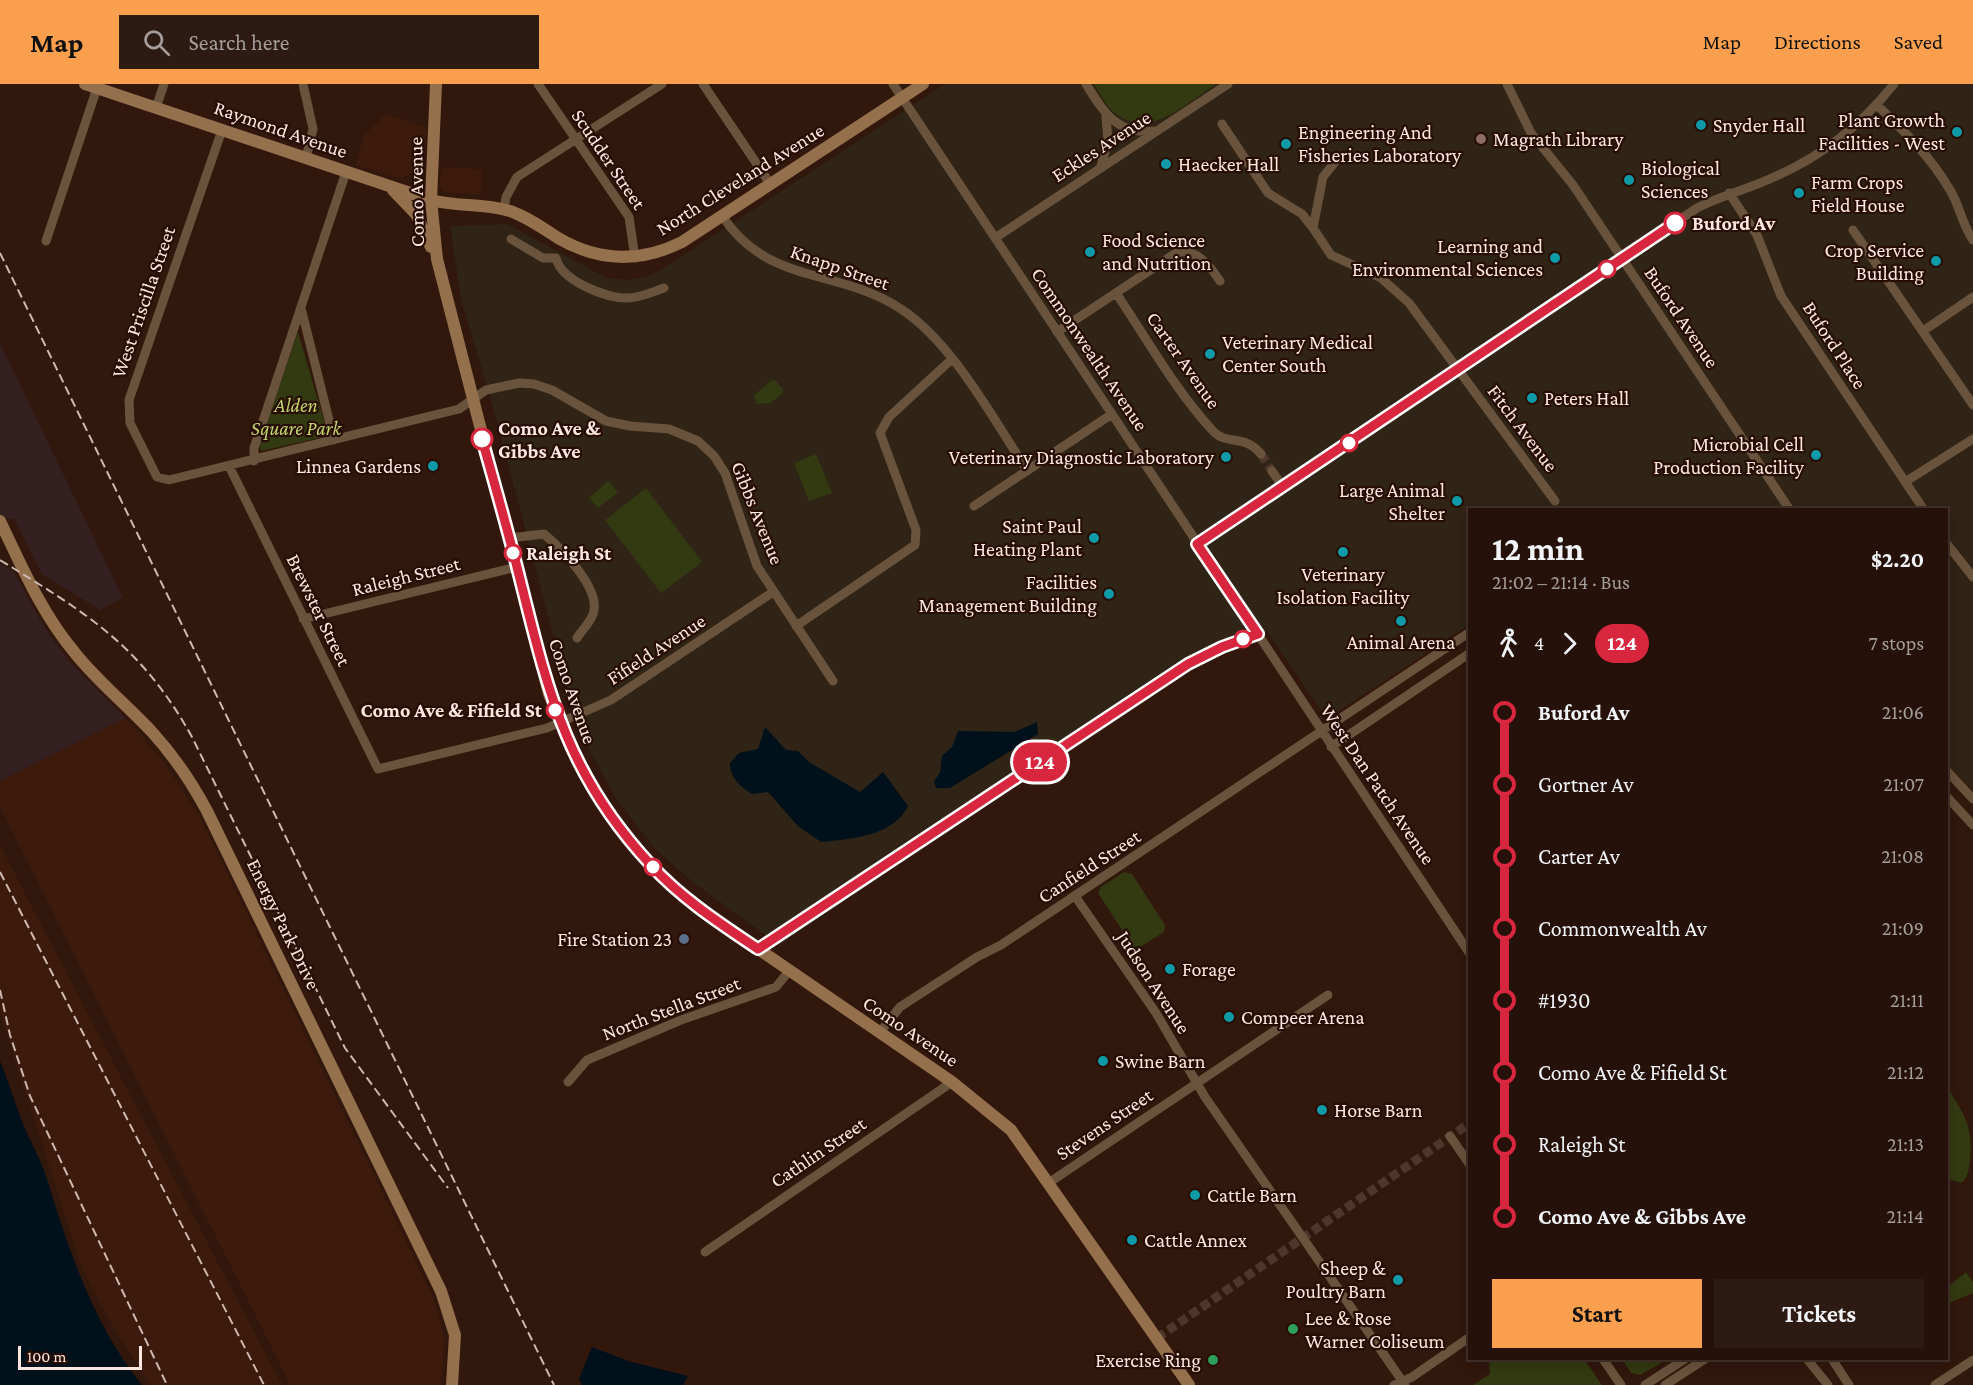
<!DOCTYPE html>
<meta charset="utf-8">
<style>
body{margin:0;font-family:"Crimson Pro",serif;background:#2d1a12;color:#f1f3f6;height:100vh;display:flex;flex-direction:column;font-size:22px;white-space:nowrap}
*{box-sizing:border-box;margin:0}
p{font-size:20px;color:#a39d9c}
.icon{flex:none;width:33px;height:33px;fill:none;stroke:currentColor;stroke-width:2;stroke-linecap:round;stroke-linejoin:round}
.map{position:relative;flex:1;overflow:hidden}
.panel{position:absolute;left:1468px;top:424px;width:480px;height:852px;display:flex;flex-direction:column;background:#251109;border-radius:0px;box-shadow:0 3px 15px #0003,0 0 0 2px #42312a}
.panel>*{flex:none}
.badge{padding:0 12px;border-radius:20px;font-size:21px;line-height:39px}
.scale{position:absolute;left:18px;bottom:15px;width:124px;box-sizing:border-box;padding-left:6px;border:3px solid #fce8e0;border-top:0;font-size:16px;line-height:21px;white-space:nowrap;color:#fce8e0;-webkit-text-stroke:4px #270d04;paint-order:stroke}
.map>.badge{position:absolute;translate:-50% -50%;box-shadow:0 0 0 3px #fff}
.legs{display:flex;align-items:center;gap:9px;height:66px;padding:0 24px;font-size:20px}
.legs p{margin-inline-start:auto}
.summary{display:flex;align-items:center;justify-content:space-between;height:102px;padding:0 24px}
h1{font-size:33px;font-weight:700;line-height:45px}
.primary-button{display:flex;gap:12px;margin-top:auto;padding:12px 24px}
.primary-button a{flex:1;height:69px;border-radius:0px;background:#fa9f4e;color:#111;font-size:24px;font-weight:700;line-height:69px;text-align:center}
.primary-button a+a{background:#2d1a12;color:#f1f3f6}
ul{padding:0 24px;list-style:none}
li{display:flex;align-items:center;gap:21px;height:72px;font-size:22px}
li i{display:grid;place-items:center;width:9px;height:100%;margin:0 8px;background:currentColor}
li i::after{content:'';width:15px;height:15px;margin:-8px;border:4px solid;border-radius:50%;background:#251109}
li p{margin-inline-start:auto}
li:first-child i{background:linear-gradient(#0000 50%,currentColor 0)}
li:last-child i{background:linear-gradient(currentColor 50%,#0000 0)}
header{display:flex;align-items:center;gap:36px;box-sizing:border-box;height:84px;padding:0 30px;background:#fa9f4e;color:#111}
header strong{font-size:28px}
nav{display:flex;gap:33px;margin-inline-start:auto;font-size:21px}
.search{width:420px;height:54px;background:#2d1a12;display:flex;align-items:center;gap:15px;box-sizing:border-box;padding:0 21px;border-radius:0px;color:#a39d9c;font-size:22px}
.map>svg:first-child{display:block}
</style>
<header>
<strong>Map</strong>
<div class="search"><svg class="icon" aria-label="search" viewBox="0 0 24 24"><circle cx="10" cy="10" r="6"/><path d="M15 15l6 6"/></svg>Search here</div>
<nav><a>Map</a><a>Directions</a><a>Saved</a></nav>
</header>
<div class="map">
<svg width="1973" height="1301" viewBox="0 0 1973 1301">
<rect width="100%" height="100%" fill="#31170c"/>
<path fill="#3c1b0d" d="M386 30 427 44 424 76 415 87 403 93H393L356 81 364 51Z
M441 83 482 85 481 111 444 108 440 102Z
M125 634 162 675 200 733 434 1215 445 1255 441 1301H290L0 723V697Z
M0 761 17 794 282 1301H150L109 1236 82 1185 0 928Z"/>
<path fill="#342021" d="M0 259 123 514 100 526 42 490 14 434 0 437Z
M0 479 14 488 44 543 68 576 125 634 0 697Z"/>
<path fill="#2f2415" d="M945 0H1973V707L1947 680V426H1470V540L1337 628 1330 630 1320 625 1267 547 1250 559 1193 583 779 861 694 799 655 765 616 714 587 662 567 604 493 323 461 215 450 142 507 140 607 194 628 196 647 192 661 186Z"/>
<path fill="#333911" d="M1094 0H1216C1188 18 1150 56 1116 30 1106 22 1100 10 1094 0Z
M298 248 327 347 323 353 261 367 259 361Z
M772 296 776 297 783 305 782 310 770 319 756 320 754 311Z
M816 370 832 409 809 417 794 379Z
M608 397 618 408 598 424 589 414Z
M646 404 702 478 661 509 605 436Z
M1124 788 1132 790 1165 841 1164 848 1140 863H1133L1098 809 1101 803Z
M1947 1003C1965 1031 1973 1042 1970 1077 1969 1085 1968 1092 1962 1099L1947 1095Z
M1966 1188 1973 1198V1209L1947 1220V1203Z
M1489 1275H1584L1602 1301H1473L1490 1290Z
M1622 1275H1668L1640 1291 1631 1289Z"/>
<path fill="#00111b" d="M1037 638 1038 650 950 704H936L934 697 940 689 942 672 952 663 958 647 1014 648Z
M765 643 786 666 798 667 809 678 860 708 883 688 908 722C894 752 851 755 821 758L798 742 768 708 752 710C740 702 730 694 730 679L739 669 758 665Z
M0 977C8 996 14 1017 22 1037 29 1056 41 1075 47 1095 69 1167 94 1242 142 1301H0Z
M592 1263 628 1277 688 1292 683 1301H582L579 1295Z"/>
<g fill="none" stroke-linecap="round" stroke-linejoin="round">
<path stroke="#4f362c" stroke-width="9" stroke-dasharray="9 4.5" stroke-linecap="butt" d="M1261 370 1272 387
M1157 1254 1470 1039"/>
<path stroke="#6a533d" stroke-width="9" d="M303 0 313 45 306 74
M538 0 629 133 635 174
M703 0 771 101
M893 0 1470 870
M1086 0C1103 27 1117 52 1154 47
M1507 0 1531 49 1573 101 1790 426
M1877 21C1904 47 1931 73 1950 106 1960 122 1962 141 1973 156
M156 24 164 0
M1222 40 1268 109 1302 130 1313 144
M222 46 129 316 130 339 157 393 169 396 459 325 486 306 519 299 534 300 552 306 606 337 630 342 669 345 698 357 714 372 725 389 757 482 833 597
M1335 78 1323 93 1313 144 1331 171 1381 194 1409 219 1555 417
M1101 82 1108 57 1106 32
M1729 109 1757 151 1781 212 1924 426
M504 125 506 113 517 93 662 0
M723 133C769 202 840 184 901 225 953 259 993 335 1027 386
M1853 146 1973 321
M995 154 1228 0
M511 155 543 174H556C561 197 606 214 627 214 640 214 652 208 664 204
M46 157 97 4
M1116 209C1147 255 1175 306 1213 347 1227 362 1243 349 1261 370
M301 224 334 356
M1923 247 1973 213
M1057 248 1176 169C1196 163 1210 182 1220 197
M254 377V364L346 88
M229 382 378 685 547 644 611 616 773 508
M1272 387 1283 403
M1905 398 1973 355
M974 422 1112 330
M509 454 544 450C562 465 602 506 593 530 590 539 582 546 577 554
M1197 460 1697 124C1722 111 1749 105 1774 93 1821 73 1862 40 1894 0
M1947 460 1973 493
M303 535 517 483
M796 542 915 461 916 446 880 349 889 333 952 275
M1331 663 1470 569
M1947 687 1973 715
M1947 713 1973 741
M1075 812 1156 929 1205 1013 1405 1301
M880 948 900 923 977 873 1001 861 1470 548
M568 998 587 976 681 936 776 903 789 887
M1450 1052 1470 1081
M1050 1098 1328 911
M705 1168 952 998
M1603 1275 1621 1301
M1807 1275 1828 1301
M1832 1275 1849 1301
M1394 1301 1412 1293 1470 1253
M1645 1301 1685 1275
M1665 1301 1705 1275
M1935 1301 1973 1276"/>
<path stroke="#94704c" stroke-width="12" d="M85 0 431 116C457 123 484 119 510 127 527 133 543 144 558 154 599 178 640 179 682 158L923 0
M436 0 431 116 437 175 549 610 572 666 601 718 636 764 670 800 716 836 952 998 1011 1046 1189 1301
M393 106 416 130 431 163
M0 437C22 483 42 530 75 569 98 598 127 621 152 648 174 672 192 699 207 727L441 1207 455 1251 452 1301"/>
<path stroke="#ceb9b0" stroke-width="2" stroke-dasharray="9 4.5" stroke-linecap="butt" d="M0 169 554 1301
M0 476C86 529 141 561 192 653L345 964 448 1104
M0 788 264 1301
M0 906 10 951 30 1012 167 1301"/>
</g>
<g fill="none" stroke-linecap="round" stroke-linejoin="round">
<g stroke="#fff" stroke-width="14">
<path id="line-1" d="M482 355C494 398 506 440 517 483 547 602 564 688 651 781 682 815 721 840 758 865L1188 580 1222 563 1258 550 1197 460 1675 139"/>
</g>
<use href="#line-1" stroke="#d7263d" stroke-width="9"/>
</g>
<g fill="#0f9aa8" stroke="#270d04" stroke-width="2">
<circle cx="1701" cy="41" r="6"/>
<circle cx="1957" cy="48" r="6"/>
<circle cx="1286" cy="60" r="6"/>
<circle cx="1166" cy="80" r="6"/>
<circle cx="1629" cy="96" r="6"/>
<circle cx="1799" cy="109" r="6"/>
<circle cx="1090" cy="168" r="6"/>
<circle cx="1555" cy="174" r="6"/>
<circle cx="1936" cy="177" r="6"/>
<circle cx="1210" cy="270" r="6"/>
<circle cx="1532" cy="314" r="6"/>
<circle cx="1816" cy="371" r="6"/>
<circle cx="1226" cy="373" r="6"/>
<circle cx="433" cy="382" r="6"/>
<circle cx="1457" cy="417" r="6"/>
<circle cx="1094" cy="454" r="6"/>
<circle cx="1343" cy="468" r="6"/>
<circle cx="1109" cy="510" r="6"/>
<circle cx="1401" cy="537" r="6"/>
<circle cx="1170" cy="885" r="6"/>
<circle cx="1229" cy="933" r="6"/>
<circle cx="1103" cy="977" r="6"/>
<circle cx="1322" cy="1026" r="6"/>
<circle cx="1195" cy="1111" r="6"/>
<circle cx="1132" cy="1156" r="6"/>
<circle cx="1398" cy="1196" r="6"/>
</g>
<circle fill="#8d6e63" stroke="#270d04" stroke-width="2" cx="1481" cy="55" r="6"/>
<g fill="#fff" stroke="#d7263d" stroke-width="3">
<circle cx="1675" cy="139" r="10"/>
<circle cx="1607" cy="185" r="8"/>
<circle cx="482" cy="355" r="10"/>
<circle cx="1349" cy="359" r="8"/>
<circle cx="513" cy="469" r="8"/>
<circle cx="1243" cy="555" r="8"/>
<circle cx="555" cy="626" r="8"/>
<circle cx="653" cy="783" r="8"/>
</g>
<circle fill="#5c6f8a" stroke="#270d04" stroke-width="2" cx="684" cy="855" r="6"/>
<g fill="#2e9e5b" stroke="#270d04" stroke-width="2">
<circle cx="1293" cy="1245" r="6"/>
<circle cx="1213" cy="1276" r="6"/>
</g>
<g text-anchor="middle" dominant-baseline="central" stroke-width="4.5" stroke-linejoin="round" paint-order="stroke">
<g font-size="20" fill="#fce8e0" stroke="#270d04" text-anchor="start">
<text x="1945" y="36" text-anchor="end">Plant Growth<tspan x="1945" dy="23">Facilities - West</tspan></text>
<text x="1713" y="41">Snyder Hall</text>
<text x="1298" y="48">Engineering And<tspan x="1298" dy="23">Fisheries Laboratory</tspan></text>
<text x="1493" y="55">Magrath Library</text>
<text x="1178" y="80">Haecker Hall</text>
<text x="1641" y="84">Biological<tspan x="1641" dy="23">Sciences</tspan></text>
<text x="1811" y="98">Farm Crops<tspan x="1811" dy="23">Field House</tspan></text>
<text x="1102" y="156">Food Science<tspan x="1102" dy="23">and Nutrition</tspan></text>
<text x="1543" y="162" text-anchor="end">Learning and<tspan x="1543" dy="23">Environmental Sciences</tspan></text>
<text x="1924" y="166" text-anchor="end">Crop Service<tspan x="1924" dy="23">Building</tspan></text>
<text x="1222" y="258">Veterinary Medical<tspan x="1222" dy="23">Center South</tspan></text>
<text x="1544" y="314">Peters Hall</text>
<text x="1804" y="360" text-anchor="end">Microbial Cell<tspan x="1804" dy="23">Production Facility</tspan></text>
<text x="1214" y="373" text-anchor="end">Veterinary Diagnostic Laboratory</text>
<text x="421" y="382" text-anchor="end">Linnea Gardens</text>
<text x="1445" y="406" text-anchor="end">Large Animal<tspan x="1445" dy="23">Shelter</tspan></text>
<text x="1082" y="442" text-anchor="end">Saint Paul<tspan x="1082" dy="23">Heating Plant</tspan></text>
<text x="1343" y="490" text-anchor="middle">Veterinary<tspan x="1343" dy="23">Isolation Facility</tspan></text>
<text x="1097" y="498" text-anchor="end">Facilities<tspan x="1097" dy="23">Management Building</tspan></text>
<text x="1401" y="558" text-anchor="middle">Animal Arena</text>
<text x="672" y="855" text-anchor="end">Fire Station 23</text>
<text x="1182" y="885">Forage</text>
<text x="1241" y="933">Compeer Arena</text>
<text x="1115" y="977">Swine Barn</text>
<text x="1334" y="1026">Horse Barn</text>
<text x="1207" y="1111">Cattle Barn</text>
<text x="1144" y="1156">Cattle Annex</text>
<text x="1386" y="1184" text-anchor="end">Sheep &amp;<tspan x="1386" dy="23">Poultry Barn</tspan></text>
<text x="1305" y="1234">Lee &amp; Rose<tspan x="1305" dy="23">Warner Coliseum</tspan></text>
<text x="1201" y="1276" text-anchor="end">Exercise Ring</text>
</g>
<g font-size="20" fill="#fce8e0" stroke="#270d04">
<text transform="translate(281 45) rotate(19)">Raymond Avenue</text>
<text transform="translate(1101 62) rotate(-33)">Eckles Avenue</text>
<text transform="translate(609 75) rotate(56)">Scudder Street</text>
<text transform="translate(740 95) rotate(-32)">North Cleveland Avenue</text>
<text transform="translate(416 108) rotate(-91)">Como Avenue</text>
<text transform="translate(840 183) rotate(19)">Knapp Street</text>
<text transform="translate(143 218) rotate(-71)">West Priscilla Street</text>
<text transform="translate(1682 233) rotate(56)">Buford Avenue</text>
<text transform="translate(1835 261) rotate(57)">Buford Place</text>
<text transform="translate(1090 265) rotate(56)">Commonwealth Avenue</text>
<text transform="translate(1184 276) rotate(55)">Carter Avenue</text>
<text transform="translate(1523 344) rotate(53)">Fitch Avenue</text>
<text transform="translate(758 429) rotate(68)">Gibbs Avenue</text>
<text transform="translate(406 492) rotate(-14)">Raleigh Street</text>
<text transform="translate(319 526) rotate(64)">Brewster Street</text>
<text transform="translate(656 565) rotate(-33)">Fifield Avenue</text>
<text transform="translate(573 607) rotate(71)">Como Avenue</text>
<text transform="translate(1378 700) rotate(56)">West Dan Patch Avenue</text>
<text transform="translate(1089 782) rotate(-33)">Canfield Street</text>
<text transform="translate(284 840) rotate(64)">Energy Park Drive</text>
<text transform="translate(1154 898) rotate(57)">Judson Avenue</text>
<text transform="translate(671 924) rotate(-21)">North Stella Street</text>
<text transform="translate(911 947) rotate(34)">Como Avenue</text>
<text transform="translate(1104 1040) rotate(-34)">Stevens Street</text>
<text transform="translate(818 1068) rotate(-34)">Cathlin Street</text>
</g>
<g font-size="20" font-weight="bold" fill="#fce8e0" stroke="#270d04" text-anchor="start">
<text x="1692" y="139">Buford Av</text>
<text x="498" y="344">Como Ave &amp;<tspan x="498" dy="23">Gibbs Ave</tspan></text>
<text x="526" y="469">Raleigh St</text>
<text x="542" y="626" text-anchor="end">Como Ave &amp; Fifield St</text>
</g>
<g font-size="20" font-style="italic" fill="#c0d26b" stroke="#270d04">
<text x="296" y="321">Alden<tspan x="296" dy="23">Square Park</tspan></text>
</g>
</g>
</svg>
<div class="scale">100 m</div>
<b class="badge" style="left:1040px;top:678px;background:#d7263d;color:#fff">124</b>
<section class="panel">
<div class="summary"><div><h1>12 min</h1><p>21:02 – 21:14 · Bus</p></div><b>$2.20</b></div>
<div class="legs"><svg class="icon" aria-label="walk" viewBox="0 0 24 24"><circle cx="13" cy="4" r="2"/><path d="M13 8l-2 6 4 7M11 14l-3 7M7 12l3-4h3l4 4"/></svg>4<svg class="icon" aria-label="forward" viewBox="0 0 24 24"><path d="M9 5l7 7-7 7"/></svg><b class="badge" style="background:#d7263d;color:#fff">124</b><p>7 stops</p></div>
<ul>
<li><i style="color:#d7263d"></i><b>Buford Av</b><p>21:06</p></li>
<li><i style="color:#d7263d"></i><span>Gortner Av</span><p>21:07</p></li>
<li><i style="color:#d7263d"></i><span>Carter Av</span><p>21:08</p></li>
<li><i style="color:#d7263d"></i><span>Commonwealth Av</span><p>21:09</p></li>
<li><i style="color:#d7263d"></i><span>#1930</span><p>21:11</p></li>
<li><i style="color:#d7263d"></i><span>Como Ave &amp; Fifield St</span><p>21:12</p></li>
<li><i style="color:#d7263d"></i><span>Raleigh St</span><p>21:13</p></li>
<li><i style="color:#d7263d"></i><b>Como Ave &amp; Gibbs Ave</b><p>21:14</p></li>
</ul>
<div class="primary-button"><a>Start</a><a>Tickets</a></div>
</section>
</div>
